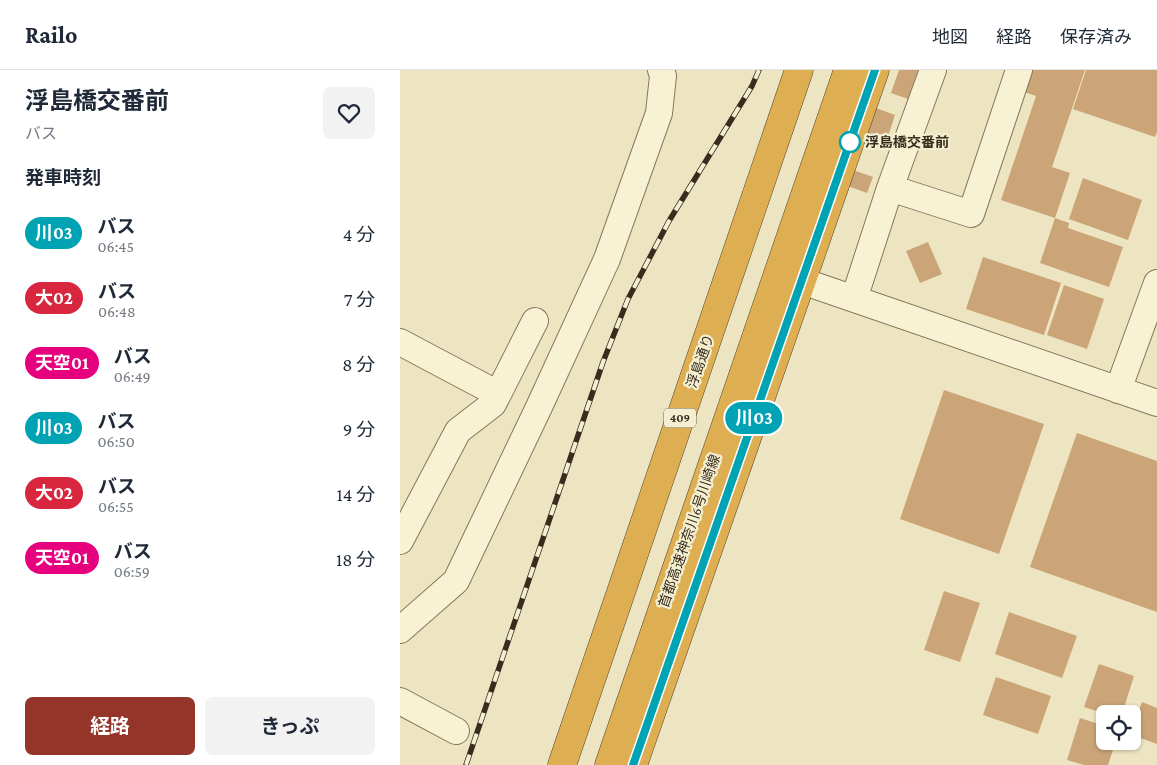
<!DOCTYPE html>
<html lang="ja">
<meta charset="utf-8">
<style>
body{margin:0;font-family:"Crimson Pro","Noto Sans JP",serif;background:#f2f2f3;color:#1f2937;height:100vh;display:flex;flex-direction:column;font-size:19px;white-space:nowrap}
*{box-sizing:border-box;margin:0}
p{font-size:16px;color:#747a83}
.icon{flex:none;width:28px;height:28px;fill:none;stroke:currentColor;stroke-width:2;stroke-linecap:round;stroke-linejoin:round}
.map{position:relative;flex:1;overflow:hidden}
.panel{display:flex;flex-direction:column;background:#fff;width:400px}
.panel>*{flex:none}
.badge{padding:0 10px;border-radius:16px;font-size:18px;line-height:32px}
.controls{position:absolute;left:696px;top:635px;display:grid;gap:10px}
.controls a{display:grid;place-items:center;width:45px;height:45px;border-radius:8px;background:#fff;box-shadow:0 1px 4px #0004;font-size:25px}
.map>.badge{position:absolute;translate:-50% -50%;box-shadow:0 0 0 2px #fff}
h2{padding:0 25px;font-size:19px;line-height:45px}
.round{display:grid;place-items:center;flex:none;width:52px;height:52px;border-radius:8px;background:#f2f2f3}
.summary{display:flex;align-items:center;justify-content:space-between;height:85px;padding:0 25px}
h1{font-size:24px;font-weight:700;line-height:38px}
.button{display:flex;gap:10px;margin-top:auto;padding:10px 25px}
.button a{flex:1;height:58px;border-radius:8px;background:#953529;color:#fff;font-size:20px;font-weight:700;line-height:58px;text-align:center}
.button a+a{background:#f2f2f3;color:#1f2937}
ul{padding:0;list-style:none}
li{display:flex;align-items:center;gap:15px;height:65px;padding:0 25px}
li div{flex:1}
li b{display:block;font-size:19px}
li em{font-style:normal}
li .badge{min-width:55px;font-weight:700;text-align:center}
header{display:flex;align-items:center;gap:30px;box-sizing:border-box;height:70px;padding:0 25px;background:#fff;border-bottom:1px solid #e0e1e3}
header strong{font-size:24px}
nav{display:flex;gap:28px;margin-inline-start:auto;font-size:18px}
main{display:flex;flex:1;min-height:0}
.map>svg:first-child{display:block}
</style>
<header>
<strong>Railo</strong>
<nav><a>地図</a><a>経路</a><a>保存済み</a></nav>
</header>
<main>
<section class="panel">
<div class="summary"><div><h1>浮島橋交番前</h1><p>バス</p></div><a class="round"><svg class="icon" aria-label="heart" viewBox="0 0 24 24"><path d="M12 20l-8-8c-3-5 5-10 8-4 3-6 11-1 8 4z"/></svg></a></div>
<h2>発車時刻</h2>
<ul>
<li><span class="badge" style="background:#00a3b4;color:#fff">川03</span><div><b>バス</b><p>06:45</p></div><em>4 分</em></li>
<li><span class="badge" style="background:#d7263d;color:#fff">大02</span><div><b>バス</b><p>06:48</p></div><em>7 分</em></li>
<li><span class="badge" style="background:#e6007e;color:#fff">天空01</span><div><b>バス</b><p>06:49</p></div><em>8 分</em></li>
<li><span class="badge" style="background:#00a3b4;color:#fff">川03</span><div><b>バス</b><p>06:50</p></div><em>9 分</em></li>
<li><span class="badge" style="background:#d7263d;color:#fff">大02</span><div><b>バス</b><p>06:55</p></div><em>14 分</em></li>
<li><span class="badge" style="background:#e6007e;color:#fff">天空01</span><div><b>バス</b><p>06:59</p></div><em>18 分</em></li>
</ul>
<div class="button"><a>経路</a><a>きっぷ</a></div>
</section>
<div class="map">
<svg width="757" height="695" viewBox="0 0 757 695">
<rect width="100%" height="100%" fill="#ede5c1"/>
<path fill="#cba477" d="M499 0H518L508 29 491 23Z
M612 0H685L652 97 670 103 655 148 601 130 636 26 606 16Z
M686 0H757V62L755 67 673 39Z
M476 38 495 45 484 79 464 72Z
M450 99 473 107 467 123 445 115Z
M683 108 742 130 728 170 669 149Z
M655 148 669 153 668 158 723 177 709 217 640 193Z
M528 172 542 204 520 213 506 181Z
M583 187 661 213 644 265 566 239Z
M664 215 704 229 687 279 647 265Z
M544 320 644 354 599 484 500 449Z
M677 363 757 391V542L630 497Z
M544 521 580 533 560 592 524 580Z
M609 542 677 566 662 608 595 584Z
M699 594 734 606 722 644H706L684 637Z
M596 607 651 626 638 664 583 645Z
M742 632 757 638V674L732 665V660Z
M680 648 705 656V671H716L708 695H684L667 690Z"/>
<g fill="none" stroke-linecap="round" stroke-linejoin="round">
<g stroke="#877659" stroke-width="28">
<path id="minor" d="M490 118 571 144 619 0
M402 211 757 333
M454 229 490 118 533 0
M0 272 98 324
M718 320 757 213
M0 471 58 361 93 334 135 251
M0 560 56 511 139 337 207 189 259 43 263 6 261 0
M0 631 56 661"/>
</g>
<g stroke="#54442d" stroke-width="29">
<path id="highway" d="M162 695 399 0
M209 695 448 0
M233 695 475 0"/>
</g>
<use href="#minor" stroke="#f8f2d4" stroke-width="26"/>
<use href="#highway" stroke="#ddaf52" stroke-width="28"/>
<g stroke="#372c1d" stroke-width="5.5">
<path id="rail" d="M66 695 203 292 228 229 269 151 352 16 359 0"/>
</g>
<use href="#rail" stroke="#f5efd1" stroke-width="4" stroke-dasharray="11" stroke-linecap="butt"/>
</g>
<g fill="none" stroke-linecap="round" stroke-linejoin="round">
<g stroke="#fff" stroke-width="11">
<path id="line" d="M233 695 475 0"/>
</g>
<use href="#line" stroke="#00a3b4" stroke-width="8"/>
</g>
<circle fill="#fff" stroke="#00a3b4" stroke-width="2.5" cx="450" cy="72" r="10"/>
<g text-anchor="middle" dominant-baseline="central" stroke-width="4.5" stroke-linejoin="round" paint-order="stroke">
<rect fill="#f5efd1" stroke="#706653" stroke-width="1" x="264" y="338.5" width="32" height="19" rx="4"/>
<g font-size="12" font-weight="bold" fill="#372c1d">
<text x="280" y="348">409</text>
</g>
<g font-size="14" font-weight="bold" fill="#372c1d" stroke="#f5efd1" text-anchor="start">
<text x="465" y="72">浮島橋交番前</text>
</g>
<g font-size="14" fill="#372c1d" stroke="#f5efd1">
<text transform="translate(300 291) rotate(-71)">浮島通り</text>
<text transform="translate(289 461) rotate(-71)">首都高速神奈川6号川崎線</text>
</g>
</g>
</svg>
<div class="controls">
<a><svg class="icon" aria-label="locate" viewBox="0 0 24 24"><circle cx="12" cy="12" r="6"/><path d="M12 2v4M12 18v4M2 12h4M18 12h4"/></svg></a>
</div>
<b class="badge" style="left:354px;top:348px;background:#00a3b4;color:#fff">川03</b>
</div>
</main>
